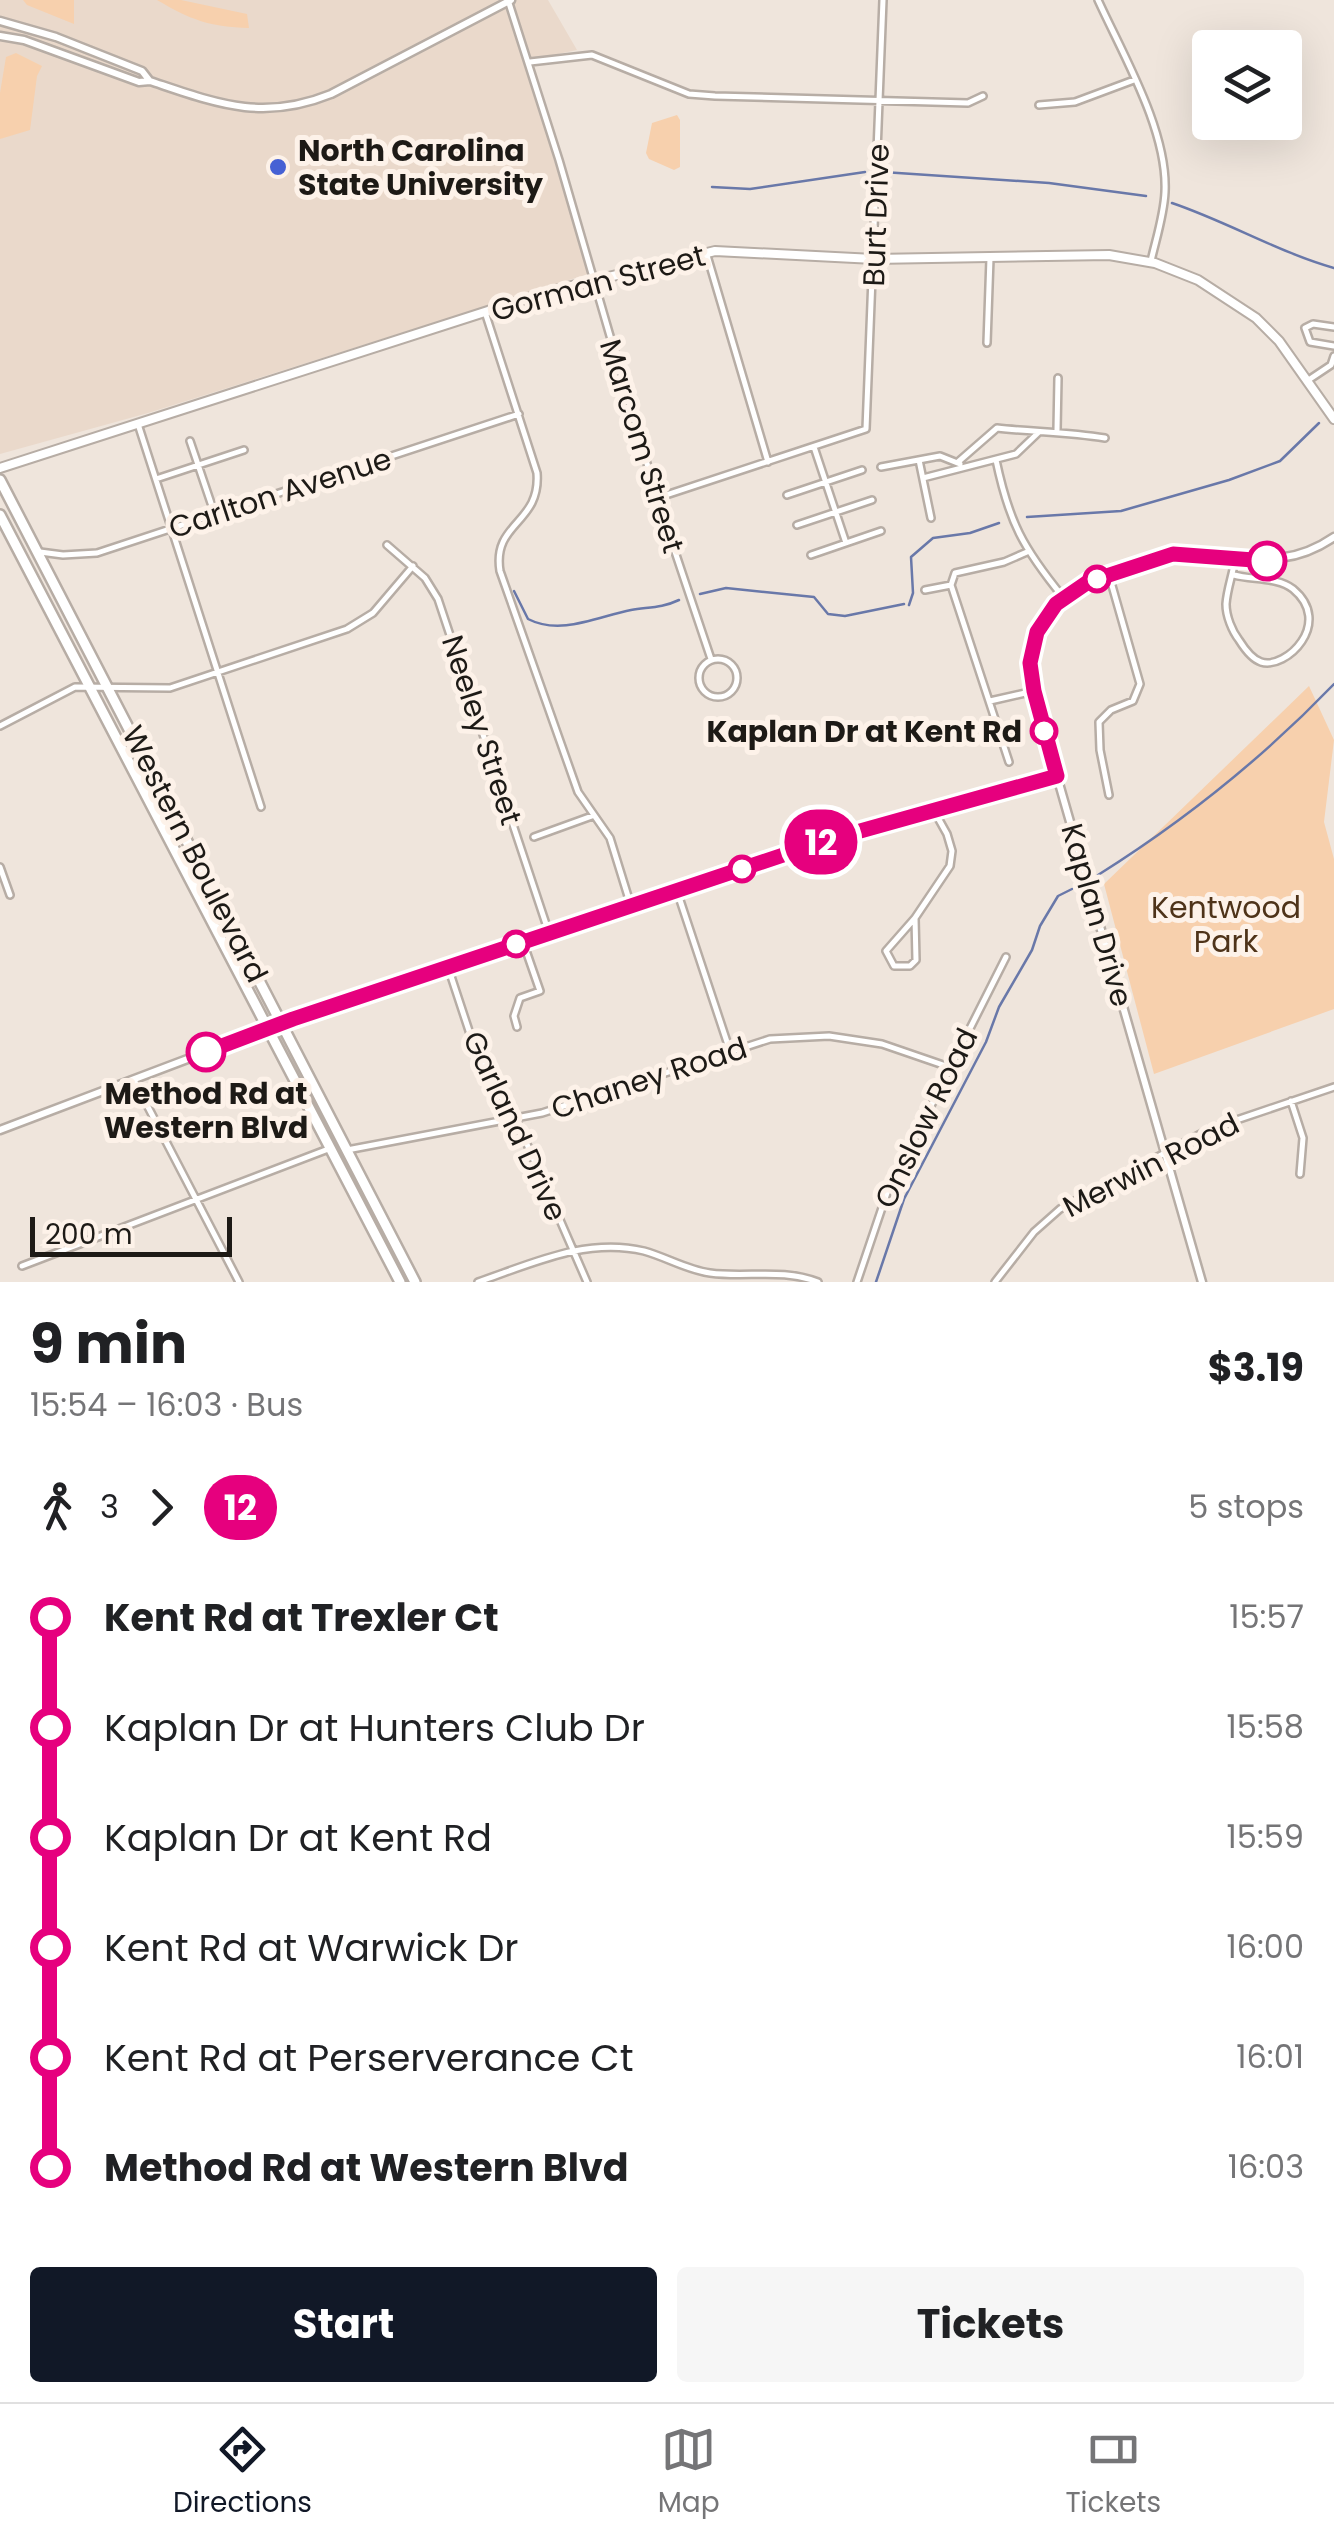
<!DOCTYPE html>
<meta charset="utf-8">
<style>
body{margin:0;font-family:Poppins,sans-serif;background:#f6f6f6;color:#202124;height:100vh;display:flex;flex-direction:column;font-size:38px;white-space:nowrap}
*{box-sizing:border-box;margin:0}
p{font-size:32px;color:#757577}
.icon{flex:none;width:55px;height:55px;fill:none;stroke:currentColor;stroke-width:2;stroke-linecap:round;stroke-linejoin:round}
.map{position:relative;height:1282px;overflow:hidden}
.panel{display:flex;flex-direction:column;background:#fff;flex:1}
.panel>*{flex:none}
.badge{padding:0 20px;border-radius:32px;font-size:35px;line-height:65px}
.controls{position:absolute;left:1192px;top:30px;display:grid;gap:20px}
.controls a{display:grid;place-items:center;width:110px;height:110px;border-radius:10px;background:#fff;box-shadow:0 10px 40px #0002;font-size:50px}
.scale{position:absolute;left:30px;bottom:25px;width:202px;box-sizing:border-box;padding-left:10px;border:5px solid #1d1a16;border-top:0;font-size:28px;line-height:35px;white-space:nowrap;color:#1d1a16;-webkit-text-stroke:8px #fdf2e9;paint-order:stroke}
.map>.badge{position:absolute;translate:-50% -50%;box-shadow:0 0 0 5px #fff}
.legs{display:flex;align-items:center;gap:15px;height:110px;padding:0 30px;font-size:32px}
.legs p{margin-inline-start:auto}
.headline{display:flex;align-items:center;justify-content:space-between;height:170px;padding:0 30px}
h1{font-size:55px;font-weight:700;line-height:75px}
.button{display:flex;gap:20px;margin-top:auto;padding:20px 30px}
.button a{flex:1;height:115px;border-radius:10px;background:#111827;color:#fff;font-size:40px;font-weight:700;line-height:115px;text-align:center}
.button a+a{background:#f6f6f6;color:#202124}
ul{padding:0 30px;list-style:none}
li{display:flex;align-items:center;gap:35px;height:110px;font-size:38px}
li i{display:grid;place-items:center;width:15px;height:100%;margin:0 12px;background:currentColor}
li i::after{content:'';width:25px;height:25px;margin:-12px;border:8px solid;border-radius:50%;background:#fff}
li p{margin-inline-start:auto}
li:first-child i{background:linear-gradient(#0000 50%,currentColor 0)}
li:last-child i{background:linear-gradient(currentColor 50%,#0000 0)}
.menu{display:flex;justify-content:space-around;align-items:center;height:140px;border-top:2px solid #e0e0e0;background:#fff;font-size:28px;color:#757577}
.menu a{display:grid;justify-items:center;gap:5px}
.menu .selected{color:#111827}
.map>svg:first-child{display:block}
</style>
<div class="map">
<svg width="1334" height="1282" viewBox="0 0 1334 1282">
<rect width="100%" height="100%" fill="#efe5dc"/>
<path fill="#ead9cb" d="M0 0H548L577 50 525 61 588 274 148 413 0 454Z"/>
<path fill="#f7d0ad" d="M23 0H74V24L27 5Z
M157 0H181L247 14 249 28C210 27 191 20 157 0Z
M16 53 42 66 37 76 30 130 0 139V93L6 57Z
M677 115 680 120V167L674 170 649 159 646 153 652 123Z
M1309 686 1334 740 1324 822 1334 859V1009L1154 1074 1104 884Z"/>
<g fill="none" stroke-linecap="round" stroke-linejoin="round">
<path stroke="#6978a9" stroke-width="2.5" d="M883 172 1049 183 1146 196
M712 187 750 189 865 172
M1172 203C1228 222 1278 252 1334 268
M1027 517 1121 511 1229 480 1280 461 1319 423
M514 591 528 619C561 636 599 616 631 610 649 607 662 608 679 600
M700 594 726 588 814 597 828 614 845 616 904 604
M909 605 913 593 911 557 933 538 970 533 999 523
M1098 875C1184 821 1264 757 1334 684
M876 1282 904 1199 986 1042 999 1007 1032 950 1040 926 1058 896 1072 889"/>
<g stroke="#b7ada5" stroke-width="10">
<path id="minor" d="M508 0 559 160 657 498 711 659
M1098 0C1123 55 1168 131 1165 192 1164 215 1156 239 1151 261
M530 62 592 55 689 94 715 96 968 103 983 96
M1039 105 1075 102 1134 80
M706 252 768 462
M485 312 537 473C541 524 492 522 500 571L578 792 610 838 631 906
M1334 327 1313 324 1305 328 1310 342 1334 346
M987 343 990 258
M1307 381 1331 365 1334 356
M138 424 261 807
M1057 430 1058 378
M190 441 215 515
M814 447 846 543
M919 460 931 518
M996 460C1009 522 1023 548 1063 597
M958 462 997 428C1034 432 1068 432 1105 438
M881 467 940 456 960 464
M923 478 1016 454 1039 432
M156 479 244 450
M787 495 862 470
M657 498 866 429 883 0
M797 525 872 500
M387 545 425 578 438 599 549 933
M40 552 63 555 97 553 519 414
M811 555 881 531
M1109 575 1140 684 1133 701 1111 710 1099 722 1100 750 1109 795
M1234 575C1252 580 1278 577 1293 589 1334 623 1286 670 1261 662 1252 659 1244 648 1239 640 1232 631 1226 616 1226 604 1227 589 1233 574 1235 559
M951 585 1009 762
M925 590 951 585 955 573 1004 562 1027 552
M699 678a19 19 0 1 1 38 0a19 19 0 1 1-38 0Z
M990 701 1034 691
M0 726 75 687 170 688 347 629 373 613 413 566
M534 837 592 816
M0 867 10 895
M677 891 730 1051
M915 918 886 951 894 966H910L916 960 915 918 950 866 952 851 947 834 933 809
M448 967 474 1046 494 1087 516 1119 587 1282
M517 1027 514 1016 520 998 540 991 523 942
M134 1080 239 1282
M1291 1101 1303 1138 1300 1174
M347 1150 542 1113 770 1039 829 1036 882 1044 949 1067
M22 1266 331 1148
M478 1282C531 1264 586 1237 644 1251 666 1257 687 1270 710 1273 747 1278 781 1268 818 1282
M857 1282 887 1193 1006 957
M995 1282 1034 1232 1060 1209 1210 1129 1334 1087"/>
</g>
<g stroke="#b7ada5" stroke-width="11">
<path id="tertiary" d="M0 21 56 37 142 71 149 80
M0 36 24 40 139 82 150 81C216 103 262 122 331 94L511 0
M0 1130 293 1019 828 840 1057 776
M1202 1282 1048 745C1025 659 1012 608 1112 574 1133 566 1156 555 1178 554 1237 551 1279 575 1334 537"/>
</g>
<g stroke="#b7ada5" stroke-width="12">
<path id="secondary" d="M0 468 547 292 715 251 874 259 1109 255 1155 263 1198 280 1256 318 1279 341 1334 419"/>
</g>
<g stroke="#b7ada5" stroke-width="14">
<path id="primary" d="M0 480 415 1282
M0 515 400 1282"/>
</g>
<use href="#minor" stroke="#fff" stroke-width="5"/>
<use href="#tertiary" stroke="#fff" stroke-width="6"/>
<use href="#secondary" stroke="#fff" stroke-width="8"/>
<use href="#primary" stroke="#fff" stroke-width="9"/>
</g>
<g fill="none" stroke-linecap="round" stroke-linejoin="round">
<g stroke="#fff" stroke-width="22">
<path id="line-1" d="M206 1052 293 1019 828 840 1057 776 1034 691 1030 663 1037 632 1056 604 1088 582 1173 554 1267 561"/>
</g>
<use href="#line-1" stroke="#e6007e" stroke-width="15"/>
</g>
<circle fill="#4661d4" stroke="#fdf2e9" stroke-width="4" cx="278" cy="167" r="10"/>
<g fill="#fff" stroke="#e6007e" stroke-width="5">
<circle cx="1267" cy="561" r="18"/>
<circle cx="1097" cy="579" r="12"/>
<circle cx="1044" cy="731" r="12"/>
<circle cx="742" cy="869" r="12"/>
<circle cx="516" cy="944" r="12"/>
<circle cx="206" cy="1052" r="18"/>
</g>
<g text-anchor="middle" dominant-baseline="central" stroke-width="10" stroke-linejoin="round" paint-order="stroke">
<g font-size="30" font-weight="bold" fill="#1d1a16" stroke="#fdf2e9" text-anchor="start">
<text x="298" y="150">North Carolina<tspan x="298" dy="34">State University</tspan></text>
</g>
<g font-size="30" fill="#1d1a16" stroke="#fdf2e9">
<text transform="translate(876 215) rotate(-88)">Burt Drive</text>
<text transform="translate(598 283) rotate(-15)">Gorman Street</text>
<text transform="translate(642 446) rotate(73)">Marcom Street</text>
<text transform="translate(280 493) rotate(-18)">Carlton Avenue</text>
<text transform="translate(482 730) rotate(72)">Neeley Street</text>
<text transform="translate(195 854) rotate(63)">Western Boulevard</text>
<text transform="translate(1097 915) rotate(74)">Kaplan Drive</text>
<text transform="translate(649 1078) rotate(-18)">Chaney Road</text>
<text transform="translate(926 1118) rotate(-64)">Onslow Road</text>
<text transform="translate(515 1126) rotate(65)">Garland Drive</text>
<text transform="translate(1151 1165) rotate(-27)">Merwin Road</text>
</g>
<g font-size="30" font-weight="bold" fill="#1d1a16" stroke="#fdf2e9" text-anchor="end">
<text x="1022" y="731">Kaplan Dr at Kent Rd</text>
<text x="206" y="1093" text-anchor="middle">Method Rd at<tspan x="206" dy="34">Western Blvd</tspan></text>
</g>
<g font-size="30" fill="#4e3319" stroke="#fdf2e9">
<text x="1226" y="907">Kentwood<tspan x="1226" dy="34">Park</tspan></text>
</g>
</g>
</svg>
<div class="controls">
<a><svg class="icon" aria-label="layers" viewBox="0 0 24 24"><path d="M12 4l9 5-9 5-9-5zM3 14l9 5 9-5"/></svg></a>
</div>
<div class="scale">200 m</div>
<b class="badge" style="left:821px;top:842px;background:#e6007e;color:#fff">12</b>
</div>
<section class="panel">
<div class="headline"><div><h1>9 min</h1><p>15:54 – 16:03 · Bus</p></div><b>$3.19</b></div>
<div class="legs"><svg class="icon" aria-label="walk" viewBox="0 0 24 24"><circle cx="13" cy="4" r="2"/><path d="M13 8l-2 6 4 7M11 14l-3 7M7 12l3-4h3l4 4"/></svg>3<svg class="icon" aria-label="forward" viewBox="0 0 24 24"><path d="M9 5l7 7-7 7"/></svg><b class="badge" style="background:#e6007e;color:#fff">12</b><p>5 stops</p></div>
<ul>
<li><i style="color:#e6007e"></i><b>Kent Rd at Trexler Ct</b><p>15:57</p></li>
<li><i style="color:#e6007e"></i><span>Kaplan Dr at Hunters Club Dr</span><p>15:58</p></li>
<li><i style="color:#e6007e"></i><span>Kaplan Dr at Kent Rd</span><p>15:59</p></li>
<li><i style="color:#e6007e"></i><span>Kent Rd at Warwick Dr</span><p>16:00</p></li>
<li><i style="color:#e6007e"></i><span>Kent Rd at Perserverance Ct</span><p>16:01</p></li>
<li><i style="color:#e6007e"></i><b>Method Rd at Western Blvd</b><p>16:03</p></li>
</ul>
<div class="button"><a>Start</a><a>Tickets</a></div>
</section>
<nav class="menu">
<a class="selected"><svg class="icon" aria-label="directions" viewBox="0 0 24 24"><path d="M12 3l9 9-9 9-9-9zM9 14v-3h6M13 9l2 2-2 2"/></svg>Directions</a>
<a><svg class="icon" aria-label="map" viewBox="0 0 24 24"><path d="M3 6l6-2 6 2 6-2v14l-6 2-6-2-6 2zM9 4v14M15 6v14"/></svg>Map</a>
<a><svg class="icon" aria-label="tickets" viewBox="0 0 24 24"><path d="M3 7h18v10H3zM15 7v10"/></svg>Tickets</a>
</nav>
